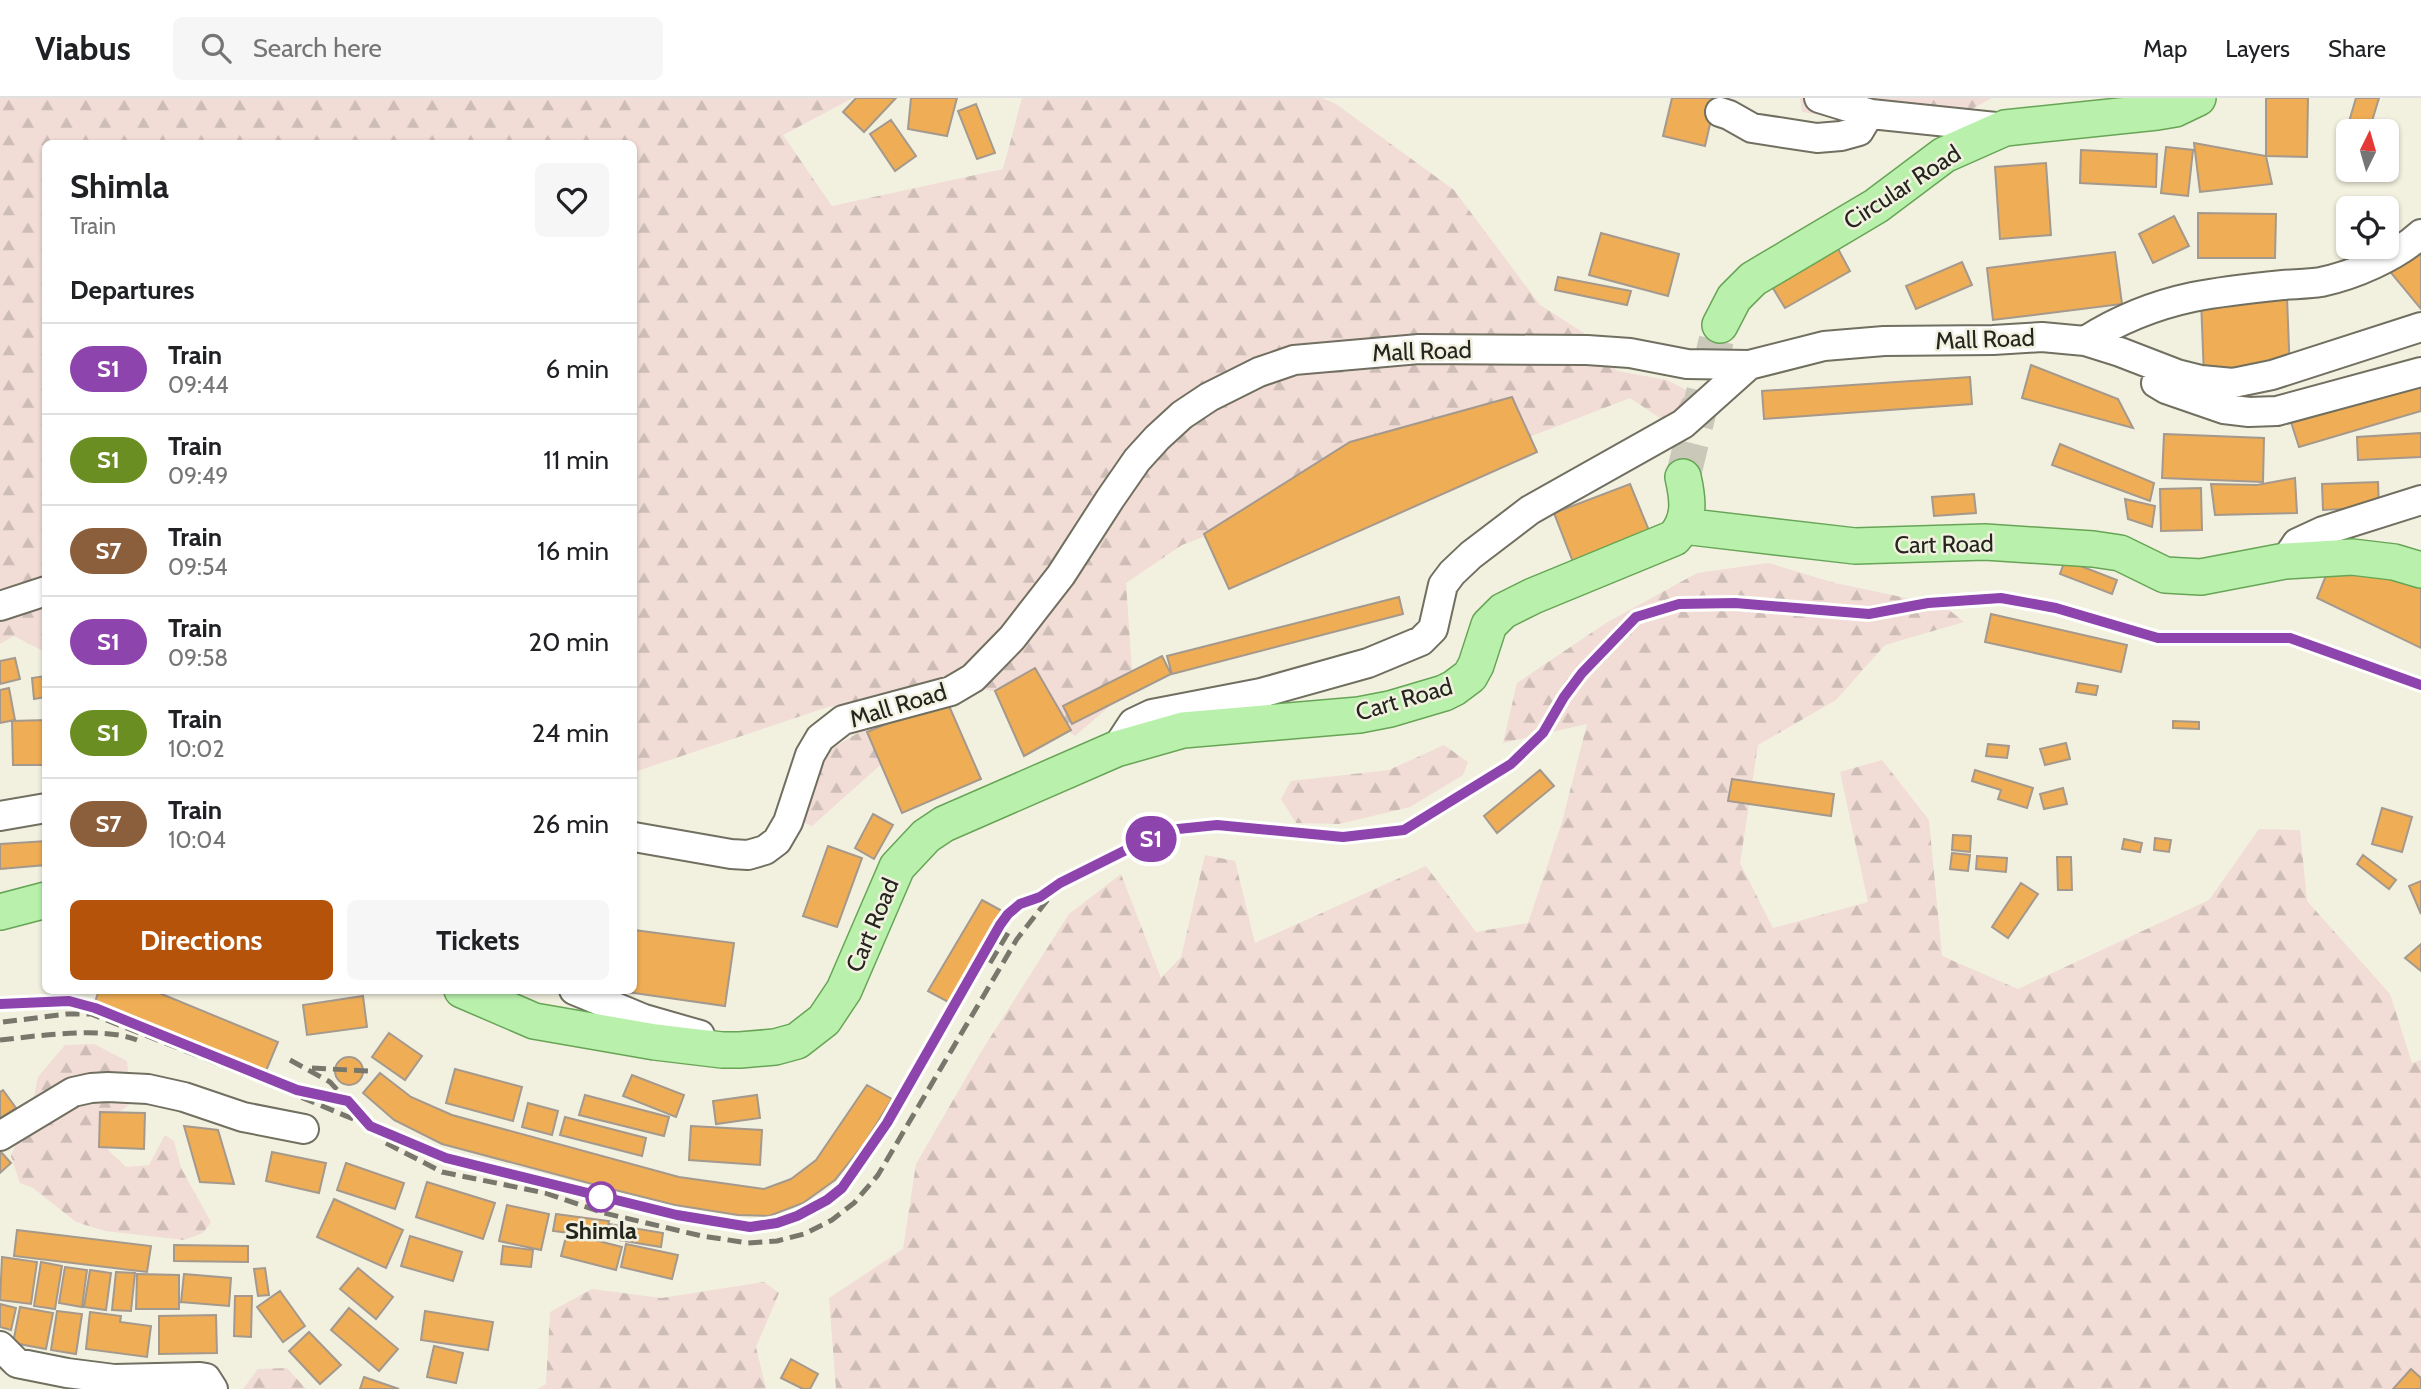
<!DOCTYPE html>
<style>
body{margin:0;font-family:Cabin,sans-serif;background:#f6f6f6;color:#202124;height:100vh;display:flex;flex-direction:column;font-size:26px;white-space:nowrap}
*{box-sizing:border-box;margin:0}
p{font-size:23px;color:#757577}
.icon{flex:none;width:38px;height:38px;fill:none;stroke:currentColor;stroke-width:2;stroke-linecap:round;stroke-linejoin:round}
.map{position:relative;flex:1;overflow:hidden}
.sheet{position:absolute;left:42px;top:42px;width:595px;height:854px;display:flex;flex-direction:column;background:#fff;border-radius:10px;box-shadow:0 2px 5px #0004}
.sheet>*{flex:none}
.badge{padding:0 14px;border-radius:23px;font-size:24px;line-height:46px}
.needle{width:46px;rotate:5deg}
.fabs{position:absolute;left:2336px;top:21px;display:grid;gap:14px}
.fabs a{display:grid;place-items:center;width:63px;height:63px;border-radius:10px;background:#fff;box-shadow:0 2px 5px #0004;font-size:35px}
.map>.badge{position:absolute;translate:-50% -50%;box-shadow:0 0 0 4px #fff}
h2{padding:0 28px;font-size:26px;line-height:63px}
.round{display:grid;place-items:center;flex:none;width:74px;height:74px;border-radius:10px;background:#f6f6f6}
.headline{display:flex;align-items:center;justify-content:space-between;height:119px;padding:0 28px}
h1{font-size:33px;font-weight:800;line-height:52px}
.button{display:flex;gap:14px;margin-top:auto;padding:14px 28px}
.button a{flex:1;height:80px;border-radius:10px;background:#b45309;color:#fff;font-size:28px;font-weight:800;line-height:80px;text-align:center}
.button a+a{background:#f6f6f6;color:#202124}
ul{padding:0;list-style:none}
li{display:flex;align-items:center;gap:21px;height:91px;padding:0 28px;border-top:2px solid #e0e0e0}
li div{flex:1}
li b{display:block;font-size:26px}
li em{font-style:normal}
li .badge{min-width:77px;font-weight:700;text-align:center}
header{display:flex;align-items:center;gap:42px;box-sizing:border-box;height:98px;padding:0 35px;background:#fff;border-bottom:2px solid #e0e0e0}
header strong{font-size:33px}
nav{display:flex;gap:38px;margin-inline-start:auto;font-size:24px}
.search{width:490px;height:63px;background:#f6f6f6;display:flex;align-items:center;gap:18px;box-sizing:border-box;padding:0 24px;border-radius:10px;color:#757577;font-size:26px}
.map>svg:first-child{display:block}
</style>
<header>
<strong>Viabus</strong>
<div class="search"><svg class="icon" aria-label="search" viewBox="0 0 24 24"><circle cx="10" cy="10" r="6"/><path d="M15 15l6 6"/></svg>Search here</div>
<nav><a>Map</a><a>Layers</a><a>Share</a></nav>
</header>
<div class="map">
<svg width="2421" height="1291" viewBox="0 0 2421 1291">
<defs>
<pattern id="forest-firs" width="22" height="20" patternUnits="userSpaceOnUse" patternTransform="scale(1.75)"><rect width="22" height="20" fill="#f1dcd6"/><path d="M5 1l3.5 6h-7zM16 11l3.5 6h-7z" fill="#cebdb7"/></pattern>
</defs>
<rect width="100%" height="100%" fill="#f2f1e0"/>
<path fill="url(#forest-firs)" d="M0 0H853L783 37 832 108 1003 71 1022 0H1322L1336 6 1454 92 1540 207 1584 235 1617 273 1667 282 1698 298 1669 326 1630 300 1514 345 1317 396 1182 447 1126 485 1133 588 1075 638 1026 600 963 587 828 609 634 674V46H46L45 554 14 538 0 546Z
M1800 0H1992L1931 33 1802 14Z
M1768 465 1835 485 1944 508 1964 524 1885 547 1836 602 1758 647 1740 765 1773 830 1868 804 1840 674 1882 662 1929 722 1942 858 2018 891 2209 802 2259 731 2300 732 2307 803 2390 896 2412 965 2421 962V1291H836L829 1200 903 1151 916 1066 981 954 1069 816 1121 776 1161 880 1181 859 1205 757 1235 763 1255 845 1426 768 1476 834 1528 825 1562 724 1587 626 1503 645 1517 585 1606 525 1697 475Z
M917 623 886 662 812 728 803 724 794 703 828 653 871 627Z
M1444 647 1468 664 1463 677 1410 709 1339 726 1296 725 1281 701 1291 683 1389 672Z
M94 946 127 963 131 1005 106 1025 108 1052 126 1069 149 1067 165 1037 174 1043 181 1070 211 1124 203 1135 184 1142 105 1133 76 1124 33 1090 20 1085 11 1058 33 1003 38 979 65 947Z
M764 1184 779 1195 756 1249 766 1291H537L546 1286 550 1214 592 1191 661 1200Z
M287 1270 306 1291H243L258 1271Z"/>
<path fill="#efad55" stroke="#a4998c" stroke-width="2" d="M856 0H896L864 34 843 14Z
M911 0H957L947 38 908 31Z
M1672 0H1716L1705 48 1663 38Z
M2266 0H2308L2307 59 2266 58Z
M2356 0H2379L2369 33H2348V38L2345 37Z
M976 6 995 55 977 61 958 13Z
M891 22 916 58 895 73 870 36Z
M2194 45 2266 58 2272 86 2200 94Z
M2166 49 2193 52 2188 98 2161 95Z
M2081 52 2157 56 2156 89 2080 85Z
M2046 65 2051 137 2000 141 1995 69Z
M2198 115 2276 116 2275 160H2198Z
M2174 118 2189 148 2153 165 2139 136Z
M1601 135 1679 156 1668 198 1589 177Z
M2415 147 2421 155V211L2387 170Z
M1837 149 1850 173 1785 210 1771 187Z
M2115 154 2122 206 1993 222 1987 170Z
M1962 164 1972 187 1916 211 1906 188Z
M1558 179 1631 193 1627 207 1555 192Z
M2287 199 2290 276 2204 279 2201 202Z
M2031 267 2118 301 2133 330 2022 300Z
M1970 279 1972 306 1764 321 1762 293Z
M2421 283V313L2299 349 2290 321Z
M1512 299 1537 354 1229 491 1204 436 1350 344Z
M2421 335V359L2358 362 2357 339Z
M2164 336 2264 340 2263 384 2162 380Z
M2060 346 2154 385 2150 403 2052 367Z
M2295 380 2297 415 2215 417 2211 386 2257 387Z
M2378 384 2379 409 2323 412 2322 386Z
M1630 386 1650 435 1573 464 1554 415Z
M2201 390 2202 432 2161 433 2160 391Z
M1974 396 1976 415 1934 418 1932 399Z
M2125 401 2155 408 2152 429 2128 421Z
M2065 462 2117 482 2112 496 2060 476Z
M2329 470 2371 475 2421 487V550L2317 500Z
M1399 499 1403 516 1172 576 1167 558Z
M1991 516 2127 547 2121 574 1985 544Z
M1162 558 1171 576 1072 626 1063 608Z
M15 560 20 581 0 586V563Z
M1035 570 1071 632 1024 658 995 593Z
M46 578V599L34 601 32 580Z
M2078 585 2098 588 2096 597 2076 594Z
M9 590 15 622 0 625V592Z
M946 601 981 681 902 715 867 634Z
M46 622V667H13L12 623Z
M2173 623 2199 624V631L2173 630Z
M2066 645 2070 661 2045 667 2040 651Z
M1988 646 2009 648 2007 660 1986 658Z
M1540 672 1554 688 1497 735 1484 718Z
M1975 672 2033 690 2027 710 1998 701 2001 692 1972 683Z
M1732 681 1834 696 1831 718 1728 703Z
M2063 690 2067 706 2044 711 2040 696Z
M2382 710 2412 719 2402 754 2372 746Z
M873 716 893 727 874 761 855 750Z
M1953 737 1971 738 1970 754 1952 752Z
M2155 740 2171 742 2169 754 2154 752Z
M2124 741 2142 745 2140 754 2122 751Z
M46 743V767L0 771V746Z
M828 748 862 760 837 829 803 818Z
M1952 755 1970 757 1968 773 1950 771Z
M2363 757 2396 782 2389 791 2357 766Z
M1977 758 2007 760 2006 774 1976 771Z
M2057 759H2071L2072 792H2058Z
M2421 783V816L2409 788Z
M2021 785 2038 796 2008 840 1992 829Z
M982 802 1004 814 950 905 928 893Z
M634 832 734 845 725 908 613 892H634Z
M2421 846V873L2405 860Z
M99 892H152L278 944 266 973 95 904Z
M363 898 367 929 307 937 303 907Z
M389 935 422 958 405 982 372 959Z
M335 973a14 14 0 1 1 28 0a14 14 0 1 1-28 0Z
M455 971 522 989 513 1023 446 1005Z
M380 975 411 999 452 1017 679 1079 764 1091 791 1081 816 1062 867 987 892 1001 864 1046 835 1082 803 1105 769 1118 738 1117 675 1107 611 1091 442 1046 394 1022 363 995Z
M632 977 684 997 676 1019 623 998Z
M3 992 16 1010 0 1021V994Z
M585 997 669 1019 664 1038 579 1017Z
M757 997 760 1020 716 1026 713 1003Z
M528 1005 558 1013 552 1037 522 1029Z
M100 1014 145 1015 144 1051 99 1049Z
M565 1019 646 1040 642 1058 560 1037Z
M184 1028 218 1032 234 1086 200 1084Z
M691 1028 762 1032 760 1067 689 1062Z
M0 1053 11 1065 0 1075Z
M272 1054 326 1065 319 1095 266 1083Z
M346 1065 404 1085 395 1111 337 1092Z
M427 1084 495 1105 483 1141 416 1119Z
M334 1101 403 1132 386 1170 317 1139Z
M507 1107 549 1116 541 1152 499 1143Z
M556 1116 609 1123 606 1140 553 1133Z
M609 1126 663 1135 661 1149 606 1140Z
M17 1132 151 1148 147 1174 14 1158Z
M567 1135 622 1149 616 1172 561 1158Z
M410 1138 462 1154 453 1183 401 1168Z
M626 1146 678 1157 672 1181 621 1169Z
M174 1147 248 1148V1164L174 1163Z
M503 1148 533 1152 531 1169 501 1166Z
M2 1159 37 1164 31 1206 0 1202Z
M41 1164 62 1168 55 1211 34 1208Z
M65 1169 87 1172 82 1209 59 1205Z
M265 1170 269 1197 258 1198 254 1171Z
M358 1170 393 1199 376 1221 340 1191Z
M90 1172 111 1175 106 1212 84 1209Z
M116 1174 135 1175 131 1213 112 1212Z
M137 1176 179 1177V1211H136Z
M184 1176 231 1180 229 1208 181 1204Z
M280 1193 305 1228 283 1244 257 1209Z
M235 1198H252L251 1239 234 1238Z
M0 1206 16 1210 11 1232 0 1229Z
M20 1209 53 1215 46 1251 13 1245Z
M349 1210 398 1251 379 1273 331 1232Z
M57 1213 82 1216 76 1256 51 1252Z
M425 1213 493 1224 488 1252 421 1242Z
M90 1214 121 1218 120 1224 151 1228 147 1259 86 1251Z
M216 1217 217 1255 159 1256V1218Z
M309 1234 341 1267 320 1286 289 1253Z
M434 1248 463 1255 456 1285 427 1279Z
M791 1261 818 1276 810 1291H803L781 1280Z
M2411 1271 2421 1280V1291H2393Z
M364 1279 399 1291H360Z"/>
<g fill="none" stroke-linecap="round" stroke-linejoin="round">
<path stroke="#c9c8b9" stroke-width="35" stroke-dasharray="35 18" stroke-linecap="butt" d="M1683 379 1720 227"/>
<g stroke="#706f60" stroke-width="32">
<path id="minor" d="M1819 0 1871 16 2005 30
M1720 14 1729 17 1752 30 1817 40 1841 38 1859 33 1865 23 1861 13
M2085 243C2118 222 2155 207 2193 199 2223 193 2253 190 2283 187 2295 186 2309 186 2321 184 2354 177 2396 159 2421 136
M2156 285 2166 291 2224 311 2249 314 2277 313 2421 274
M2285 463 2297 445 2323 433 2421 402
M0 508 46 493
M1116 651 1133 625 1152 616 1261 595 1368 565 1421 543 1433 531 1443 487 1452 475 1471 457 1530 412 1683 326 1749 267
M0 718 46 710
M634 739 731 756 748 757 765 752 777 743 788 724 810 657 820 640 843 622 951 593 973 580 1012 540 1061 477 1110 401 1137 362 1157 340 1182 317 1209 299 1259 274 1294 262 1419 251 1587 252 1630 255 1687 266 1749 267 1824 248 1884 243 1993 242 2042 239 2085 243 2120 254 2177 276 2201 282 2233 285 2272 277 2421 229
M574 892 644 921 700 937
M0 1038 73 994 91 990 108 989 148 991 184 999 243 1019 304 1031
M0 1248 17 1265 67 1275 114 1281 200 1279 206 1280 213 1291"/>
</g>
<g stroke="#67a456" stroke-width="38">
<path id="major" d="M1720 227 1734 200 1753 181 1876 108 1944 57 2005 30 2157 14 2175 11 2198 0
M1683 428 1855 448 1985 444 2093 451 2120 455 2165 477 2201 479 2285 463 2352 459 2394 464 2421 472
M0 814 46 802
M462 892 534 923 655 944 722 952H740L775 949 797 943 824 922 844 892 897 769 926 738 944 726 1116 651 1183 632 1359 617 1390 611 1444 595 1454 590 1470 578 1476 567 1489 527 1503 513 1533 498 1674 440C1691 421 1688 401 1683 379"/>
</g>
<use href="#minor" stroke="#fff" stroke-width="28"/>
<use href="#major" stroke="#b9f1ac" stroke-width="35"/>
<path stroke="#77776c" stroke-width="5" stroke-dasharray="14 7" stroke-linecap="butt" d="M990 865 1011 830
M0 906 69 903 96 910
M3 924 67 916H91L265 984 446 1060 677 1117 750 1129 777 1126 797 1118 827 1102 842 1090 887 1025 1000 827 1008 816 1020 806 1040 798 1060 785 1141 745 1178 731 1217 727 1343 739 1404 731 1511 666 1543 635 1564 599 1582 575 1636 519 1679 506 1735 505 1869 516 1928 505 2001 500 2056 510 2158 540 2290 539 2421 587
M0 942C38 938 102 928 137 942
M290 962 330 984 349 1005
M312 970 368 973
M307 994 348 1003
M386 1045 442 1074 545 1095 604 1115 702 1138 748 1145 777 1143 804 1136 832 1122 854 1105 878 1077 1017 841 1056 791"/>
</g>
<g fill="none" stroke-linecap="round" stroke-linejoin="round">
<g stroke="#fff" stroke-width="16">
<path id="line" d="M0 906 69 903 95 910 297 992 348 1003 370 1028 446 1060 677 1117 750 1129 777 1125 797 1118 827 1102 842 1090 887 1025 1000 827 1008 816 1020 806 1040 799 1060 785 1140 745 1178 731 1217 727 1343 739 1404 732 1511 666 1543 635 1564 599 1582 575 1636 519 1679 506 1735 505 1869 516 1928 505 2001 500 2056 510 2158 540H2290L2421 587"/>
</g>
<use href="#line" stroke="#8e44ad" stroke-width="10"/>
</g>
<circle fill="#fff" stroke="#8e44ad" stroke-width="3.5" cx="601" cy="1099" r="14"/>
<g text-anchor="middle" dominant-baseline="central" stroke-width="5" stroke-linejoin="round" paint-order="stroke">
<g font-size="24" fill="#25251f" stroke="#f2f1e0">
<text transform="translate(1902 89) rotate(-33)">Circular Road</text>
<text transform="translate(1985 241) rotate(-2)">Mall Road</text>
<text transform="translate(1422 253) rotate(-2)">Mall Road</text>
<text transform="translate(1944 446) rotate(-1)">Cart Road</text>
<text transform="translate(1404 601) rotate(-16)">Cart Road</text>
<text transform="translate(898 607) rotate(-17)">Mall Road</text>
<text transform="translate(872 827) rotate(-67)">Cart Road</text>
</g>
<g font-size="24" font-weight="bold" fill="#25251f" stroke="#f2f1e0">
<text x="601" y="1132">Shimla</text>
</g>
</g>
</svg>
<div class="fabs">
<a><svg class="needle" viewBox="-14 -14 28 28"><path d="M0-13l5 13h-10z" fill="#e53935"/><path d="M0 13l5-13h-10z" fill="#757577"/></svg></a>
<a><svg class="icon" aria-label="locate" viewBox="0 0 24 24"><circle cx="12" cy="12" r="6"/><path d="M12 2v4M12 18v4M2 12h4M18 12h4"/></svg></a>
</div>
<b class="badge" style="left:1151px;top:741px;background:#8e44ad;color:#fff">S1</b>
<section class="sheet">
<div class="headline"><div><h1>Shimla</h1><p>Train</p></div><a class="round"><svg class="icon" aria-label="heart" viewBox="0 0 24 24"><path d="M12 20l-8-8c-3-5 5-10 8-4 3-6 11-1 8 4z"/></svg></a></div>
<h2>Departures</h2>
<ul>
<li><span class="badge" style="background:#8e44ad;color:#fff">S1</span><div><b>Train</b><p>09:44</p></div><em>6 min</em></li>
<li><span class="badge" style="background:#6b8e23;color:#fff">S1</span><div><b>Train</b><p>09:49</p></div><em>11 min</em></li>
<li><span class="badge" style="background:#8b5e3c;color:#fff">S7</span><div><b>Train</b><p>09:54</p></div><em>16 min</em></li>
<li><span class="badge" style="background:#8e44ad;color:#fff">S1</span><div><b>Train</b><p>09:58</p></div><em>20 min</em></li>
<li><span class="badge" style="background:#6b8e23;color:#fff">S1</span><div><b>Train</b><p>10:02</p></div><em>24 min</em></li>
<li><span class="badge" style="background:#8b5e3c;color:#fff">S7</span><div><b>Train</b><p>10:04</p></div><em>26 min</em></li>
</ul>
<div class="button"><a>Directions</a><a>Tickets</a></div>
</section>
</div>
